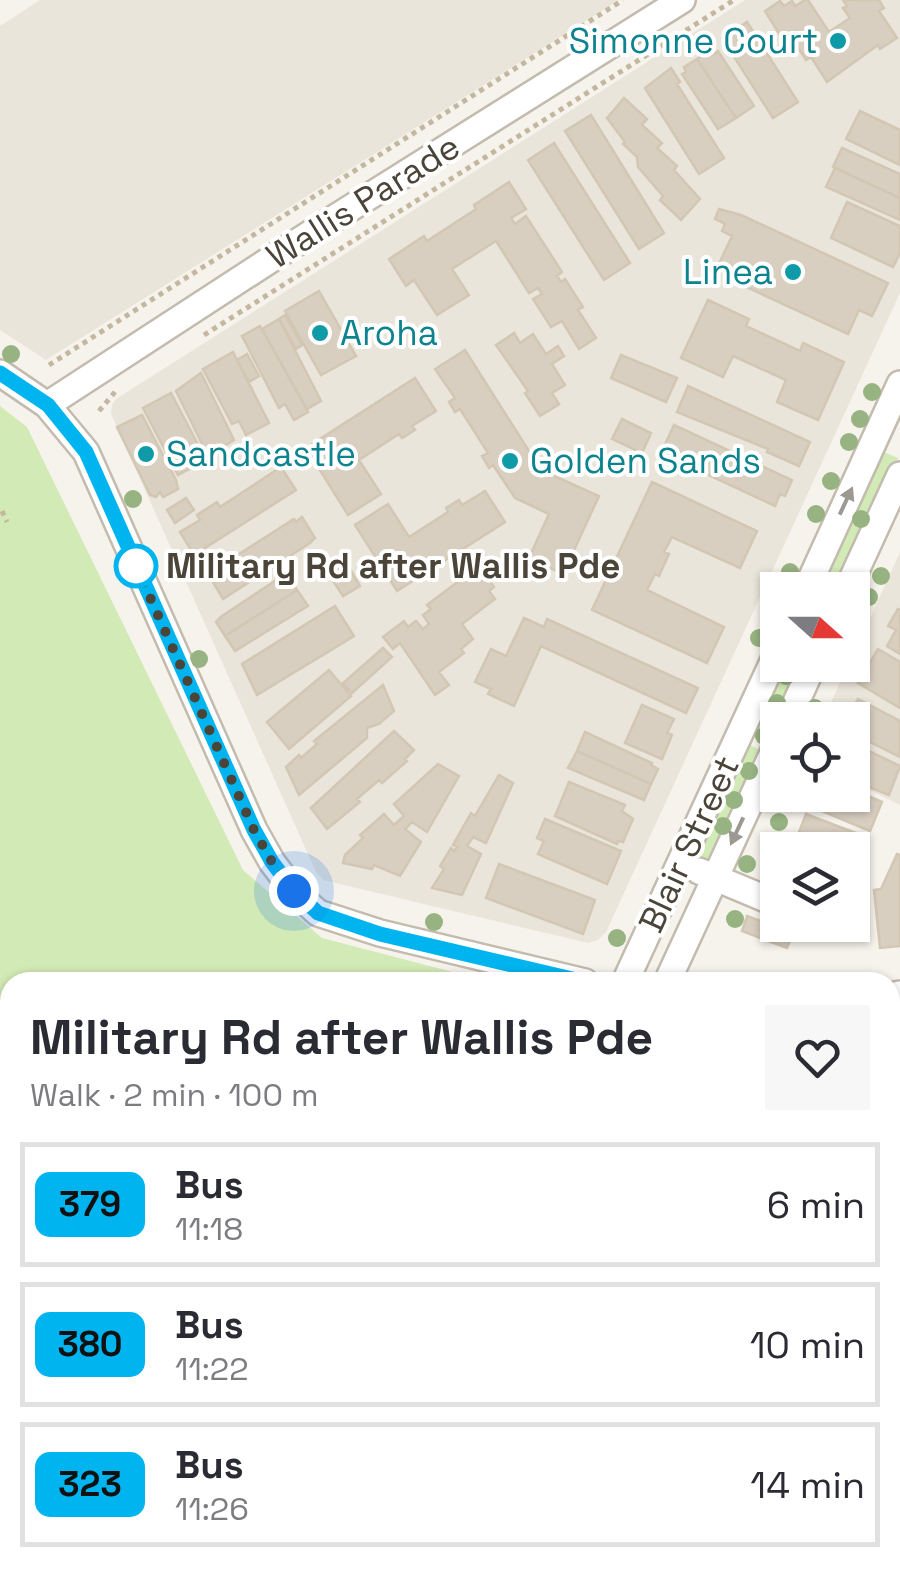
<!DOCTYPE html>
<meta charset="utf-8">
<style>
body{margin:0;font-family:"Space Grotesk",sans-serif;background:#f7f7f7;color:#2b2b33;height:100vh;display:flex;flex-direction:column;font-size:38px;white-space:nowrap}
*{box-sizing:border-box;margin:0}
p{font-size:32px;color:#7c7c81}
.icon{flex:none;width:55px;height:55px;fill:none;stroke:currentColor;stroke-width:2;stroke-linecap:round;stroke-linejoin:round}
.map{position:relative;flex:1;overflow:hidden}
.details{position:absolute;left:0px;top:972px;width:900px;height:612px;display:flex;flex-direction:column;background:#fff;border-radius:30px 30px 0 0;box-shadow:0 2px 8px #0004}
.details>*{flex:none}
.badge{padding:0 20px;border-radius:15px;font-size:35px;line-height:65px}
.needle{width:65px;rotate:111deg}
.controls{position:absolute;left:760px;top:572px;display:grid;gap:20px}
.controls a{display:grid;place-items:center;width:110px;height:110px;border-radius:0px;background:#fff;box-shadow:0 2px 8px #0004;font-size:50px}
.you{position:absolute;width:50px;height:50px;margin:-25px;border:8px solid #fff;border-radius:50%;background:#1a73e8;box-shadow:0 0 0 15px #1a73e833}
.map>.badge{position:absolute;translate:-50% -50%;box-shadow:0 0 0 5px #fff}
.round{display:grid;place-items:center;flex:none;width:105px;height:105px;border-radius:0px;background:#f7f7f7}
.head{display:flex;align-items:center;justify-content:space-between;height:170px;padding:0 30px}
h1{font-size:48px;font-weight:800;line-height:75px}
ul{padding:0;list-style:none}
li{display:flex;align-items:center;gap:30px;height:125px;margin:0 20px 15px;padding:0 10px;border:5px solid #e1e1e2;border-radius:0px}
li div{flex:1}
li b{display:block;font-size:38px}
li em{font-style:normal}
li .badge{min-width:110px;font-weight:700;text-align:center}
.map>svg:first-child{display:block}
</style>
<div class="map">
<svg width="900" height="1583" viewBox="0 0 900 1583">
<rect width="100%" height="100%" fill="#f6f3ec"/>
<path fill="#eae5da" d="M40 0H619L46 360 0 330V26Z
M745 0H900V293L606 932 598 940 588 943 323 880 316 872 111 414 112 405 116 399Z
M900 552V805L853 782 852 720H823L848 665H852L853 656Z"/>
<path fill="#d2eab5" d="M0 406 27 427 243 870 322 938 491 982H10V1183L0 1189Z
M877 449 898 458 840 585 835 590 821 587Z
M780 665H804L767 744 748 734Z
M744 742 764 752 711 864 692 859Z
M890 1018H900V1347L890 1348Z"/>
<path fill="#a9d4f2" d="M10 1347V1575H890V1495L900 1493V1583H0V1351Z"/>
<path fill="#d8cfc1" stroke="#d3c7b4" stroke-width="2.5" d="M805 0H808L829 32 850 18 843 8 847 6 843 0H879L884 8 879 11 897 38 880 49 878 45 827 82 811 57 806 60 795 43 788 48 765 11 780 1 784 6 792 1 795 6Z
M747 22 798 102 773 118 722 38Z
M710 50 713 55 718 51 754 106 736 118 697 59Z
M697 59 736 118 718 129 682 74 686 72 684 67Z
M671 68 680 82 677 84 724 158 699 174 645 88Z
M624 98 647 119 642 125 662 143 657 148 677 166 674 170 700 199 681 220 660 200 663 196 638 167 637 157 623 144 625 142 607 118Z
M860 111 900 130V165L846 139Z
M591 115 664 233 639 249 565 131Z
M554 143 630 263 604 280 528 160Z
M842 148 900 174V198L833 167Z
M835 168 900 198V220L826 187Z
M509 182 526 209 511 218 515 224 526 216 562 272 557 276 561 282 565 279 583 307 578 310 596 338 579 349 562 321 551 327 533 299 542 294 538 288 529 293 496 241 452 269 469 295 437 315 414 280 406 286 389 259 424 236 427 241 476 209 474 205Z
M847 202 900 226V253L893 267 831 238Z
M719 209 741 215 888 283 872 316 859 310 848 334 729 279 731 275 717 268 732 236 722 231 725 224 715 219Z
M319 291 356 356 321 375 285 311Z
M708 300 749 319 746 326 800 351 803 343 844 362 818 420 777 402 786 380 733 356 723 377 681 358Z
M285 315 302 345 296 349 279 319Z
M279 319 321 401 307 409 262 329Z
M260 326 308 412 294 420 285 404 279 408 242 336Z
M514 333 520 343 533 334 546 354 558 346 564 356 552 364 565 385 552 393 559 404 540 416 525 393 528 391 496 345Z
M465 350 541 470 599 496 563 574 529 558 549 514 515 498 493 465 489 468 482 456 488 453 460 409 455 412 449 402 455 398 435 369Z
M233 352 269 423 246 435 239 421 232 424 203 369Z
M247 354 259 376 249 382 237 360Z
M621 355 677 378 666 402 611 378Z
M201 373 234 440 208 456 176 391Z
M415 378 436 411 412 426 415 430 402 438 399 434 359 460 381 494 348 515 306 448Z
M688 386 810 442 799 466 767 452 768 449 677 412Z
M171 393 206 460 178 475 143 408Z
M142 415 176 480 178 489 163 497 160 492 156 497 150 495 117 427Z
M622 419 651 433 642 453 612 439Z
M674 425 792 480 785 496 780 494 775 506 661 453Z
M281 467 296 490 194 555 180 532 200 520 197 515 217 502 220 507Z
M652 482 757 531 740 568 672 537 664 552 669 554 659 576 655 574 647 590 724 627 707 663 592 610Z
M485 491 505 522 397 591 355 525 388 504 409 537 448 512 446 508 459 500 462 505Z
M186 498 194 510 175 523 167 510Z
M302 517 315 538 310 543 223 599 208 574 294 519 296 522Z
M346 562 360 586 343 596 328 573Z
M479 566 494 587 489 591 495 599 462 624 473 639 461 649 464 653 439 672 449 685 435 695 400 643 393 649 383 637 404 621 408 627 416 621 423 629 429 624 423 615 431 609 427 605Z
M287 573 297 590 225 636 216 622 222 616Z
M297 590 308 606 235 651 225 636Z
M335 606 354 636 257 695 242 664Z
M898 609 900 610V654L887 646 896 630 888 626Z
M524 618 544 627 547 619 698 688 686 713 541 646 514 706 488 694 491 689 475 682 491 649 506 656Z
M383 648 392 657 352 693 343 683Z
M878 649 900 662V708L858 683Z
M329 670 351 696 289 749 267 722Z
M383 685 394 711 379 724 367 728V738L299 795 286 767 299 755 301 758 317 744 314 741Z
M858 699 900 721V757L852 733 851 711Z
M642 705 674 719 667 733 672 735 662 759 625 743Z
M394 731 414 750 405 759 407 761 382 783 379 780 357 799 360 802 327 829 311 808Z
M585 732 652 763 651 765 658 769 651 784 577 751Z
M852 743 900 766 889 795 852 780Z
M577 751 651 784 644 800 568 768Z
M438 764 459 776 427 832 412 822 405 829 421 842 400 876 374 865 372 869 343 863 345 855 363 838 360 835 384 814 394 825 404 816 394 804Z
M499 775 513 783 486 843 473 837 467 846 481 854 462 895 432 888 444 869 440 866 451 848 454 851 457 847 453 845 471 813 475 816Z
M569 782 625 805 622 811 633 819 623 842 618 841 617 844 555 816Z
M852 789 882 802 870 831 810 806 815 795H852Z
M806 814 869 838 857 869 852 868V850H807L794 845Z
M545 819 621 851 607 884 538 854 544 841 537 838Z
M897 854 900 855V946L880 948 874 890 881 889Z
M499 864 595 900 583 934 486 898Z
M747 916 793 933 787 948 742 931Z"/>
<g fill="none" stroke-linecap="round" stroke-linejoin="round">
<g stroke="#c2bbae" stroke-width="30">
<path id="minor" d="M0 373 47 405 86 452 254 830 272 862 294 891 318 913 380 933 585 982
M47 405 322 226 682 0
M806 590 900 384
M847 590 900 475
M788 720 813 665
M699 871 778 904
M625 982 778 651
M667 982 778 742
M890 996 900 994"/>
</g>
<path stroke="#c4b79f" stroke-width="5" stroke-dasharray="5 5" stroke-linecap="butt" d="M204 335 734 0
M49 365 623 0
M99 411 115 392
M2 511 7 522"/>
<use href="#minor" stroke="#fff" stroke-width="25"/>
</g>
<g fill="#97b381">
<circle cx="11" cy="354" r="9"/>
<circle cx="872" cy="392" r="9"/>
<circle cx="860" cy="419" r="9"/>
<circle cx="849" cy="442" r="9"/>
<circle cx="831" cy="481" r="9"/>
<circle cx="133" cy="499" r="9"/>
<circle cx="816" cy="514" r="9"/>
<circle cx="861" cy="519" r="9"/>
<circle cx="790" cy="572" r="9"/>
<circle cx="881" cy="576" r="9"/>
<circle cx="869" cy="597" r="9"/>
<circle cx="759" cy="638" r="9"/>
<circle cx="199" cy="659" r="9"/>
<circle cx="786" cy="676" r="9"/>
<circle cx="777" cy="703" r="9"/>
<circle cx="815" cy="708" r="9"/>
<circle cx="764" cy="736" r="9"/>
<circle cx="749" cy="771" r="9"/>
<circle cx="734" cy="800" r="9"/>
<circle cx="779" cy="822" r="9"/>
<circle cx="723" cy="826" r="9"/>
<circle cx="770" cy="841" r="9"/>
<circle cx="747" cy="864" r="9"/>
<circle cx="735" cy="919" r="9"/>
<circle cx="434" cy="922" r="9"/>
<circle cx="617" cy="938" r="9"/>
</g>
<defs><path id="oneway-solid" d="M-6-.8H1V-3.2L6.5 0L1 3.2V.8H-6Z" transform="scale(2.5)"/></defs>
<g fill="#9c9892">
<use href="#oneway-solid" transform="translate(846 501) rotate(-65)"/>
<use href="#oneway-solid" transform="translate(737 831) rotate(115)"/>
</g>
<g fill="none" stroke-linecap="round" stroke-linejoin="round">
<g stroke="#fff" stroke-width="22">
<path id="line" d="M0 373 48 405 86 452 254 830 272 862 294 891 318 913 380 934 585 982"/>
</g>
<use href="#line" stroke="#00b5ef" stroke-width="15"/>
<path stroke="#4b4439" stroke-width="10" stroke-dasharray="0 18" d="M136 566 254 830 272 862 294 891"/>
</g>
<g fill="#0f9aa8" stroke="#fff" stroke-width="4">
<circle cx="838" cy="41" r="10"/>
<circle cx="793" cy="272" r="10"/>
<circle cx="320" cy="333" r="10"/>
<circle cx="146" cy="454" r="10"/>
<circle cx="510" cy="461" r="10"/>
</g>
<circle fill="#fff" stroke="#00b5ef" stroke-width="5" cx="136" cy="566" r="20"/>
<g text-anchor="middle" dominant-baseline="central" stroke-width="8" stroke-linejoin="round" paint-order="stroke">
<g font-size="35" fill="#0d838f" stroke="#fff" text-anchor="start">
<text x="818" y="41" text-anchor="end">Simonne Court</text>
<text x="773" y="272" text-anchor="end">Linea</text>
<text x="340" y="333">Aroha</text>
<text x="166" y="454">Sandcastle</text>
<text x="530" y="461">Golden Sands</text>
</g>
<g font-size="35" fill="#4b4439" stroke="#fff">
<text transform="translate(363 201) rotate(-32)">Wallis Parade</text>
<text transform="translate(689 844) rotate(-65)">Blair Street</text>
</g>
<g font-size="35" font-weight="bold" fill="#4b4439" stroke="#fff" text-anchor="start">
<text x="166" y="566">Military Rd after Wallis Pde</text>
</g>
</g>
</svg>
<div class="controls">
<a><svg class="needle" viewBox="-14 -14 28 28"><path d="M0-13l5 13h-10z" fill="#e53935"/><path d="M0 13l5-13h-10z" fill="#7c7c81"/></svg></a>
<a><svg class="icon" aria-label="locate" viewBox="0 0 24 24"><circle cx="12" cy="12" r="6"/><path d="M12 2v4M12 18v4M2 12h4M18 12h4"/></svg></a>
<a><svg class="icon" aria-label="layers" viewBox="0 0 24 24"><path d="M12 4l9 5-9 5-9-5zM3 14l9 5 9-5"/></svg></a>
</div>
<div class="you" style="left:294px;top:891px"></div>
<section class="details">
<div class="head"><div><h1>Military Rd after Wallis Pde</h1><p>Walk · 2 min · 100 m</p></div><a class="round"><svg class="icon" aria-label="heart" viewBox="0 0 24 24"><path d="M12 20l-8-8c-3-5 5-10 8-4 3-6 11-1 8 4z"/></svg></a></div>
<ul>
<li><span class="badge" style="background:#00b5ef;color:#111">379</span><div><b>Bus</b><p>11:18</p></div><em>6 min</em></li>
<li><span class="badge" style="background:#00b5ef;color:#111">380</span><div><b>Bus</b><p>11:22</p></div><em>10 min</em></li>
<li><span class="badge" style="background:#00b5ef;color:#111">323</span><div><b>Bus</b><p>11:26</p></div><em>14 min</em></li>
</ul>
</section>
</div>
